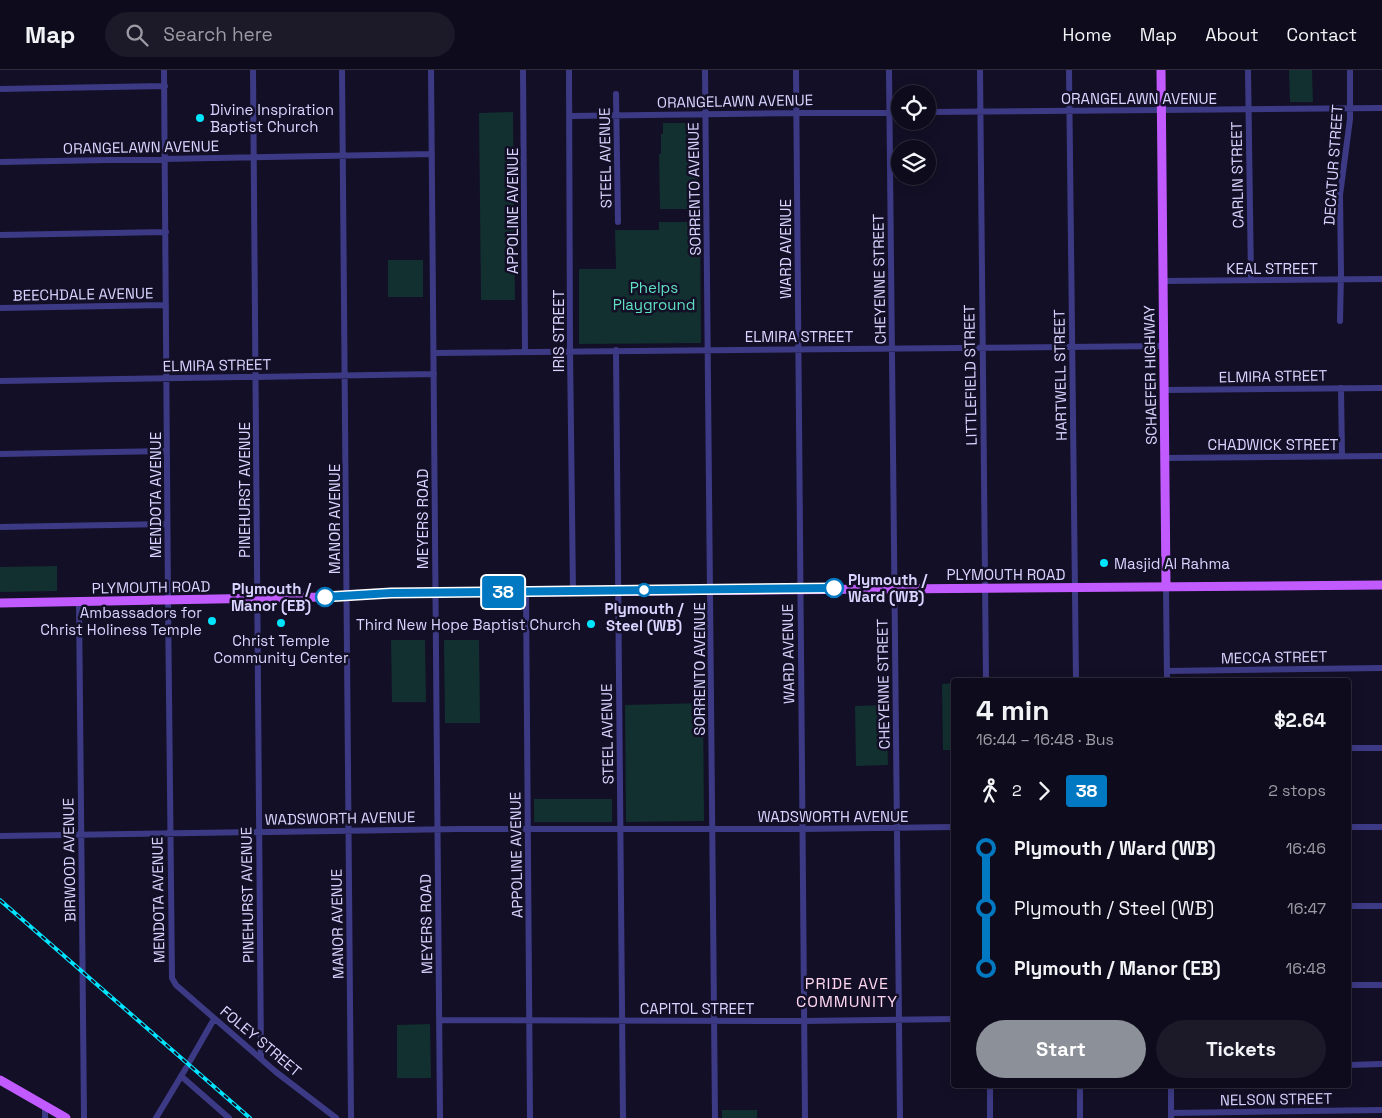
<!DOCTYPE html>
<meta charset="utf-8">
<style>
body{margin:0;font-family:"Space Grotesk",sans-serif;background:#1c1929;color:#f1f3f6;height:100vh;display:flex;flex-direction:column;font-size:19px;white-space:nowrap}
*{box-sizing:border-box;margin:0}
p{font-size:16px;color:#9b9ba3}
.icon{flex:none;width:28px;height:28px;fill:none;stroke:currentColor;stroke-width:2;stroke-linecap:round;stroke-linejoin:round}
.map{position:relative;flex:1;overflow:hidden}
.sheet{position:absolute;left:951px;top:608px;width:400px;height:410px;display:flex;flex-direction:column;background:#0e0b1c;border-radius:5px;box-shadow:0 2px 12px #0003,0 0 0 1px #2e2b3b}
.sheet>*{flex:none}
.badge{padding:0 10px;border-radius:4px;font-size:18px;line-height:32px}
.buttons{position:absolute;left:891px;top:15px;display:grid;gap:10px}
.buttons a{display:grid;place-items:center;width:45px;height:45px;border-radius:50%;background:#0e0b1c;box-shadow:0 2px 12px #0003,0 0 0 1px #2e2b3b;font-size:25px}
.map>.badge{position:absolute;translate:-50% -50%;box-shadow:0 0 0 2px #fff}
.legs{display:flex;align-items:center;gap:8px;height:55px;padding:0 25px;font-size:16px}
.legs p{margin-inline-start:auto}
.overview{display:flex;align-items:center;justify-content:space-between;height:85px;padding:0 25px}
h1{font-size:28px;font-weight:800;line-height:38px}
.cta{display:flex;gap:10px;margin-top:auto;padding:10px 25px}
.cta a{flex:1;height:58px;border-radius:30px;background:#8c9099;color:#fff;font-size:20px;font-weight:800;line-height:58px;text-align:center}
.cta a+a{background:#1c1929;color:#f1f3f6}
ul{padding:0 25px;list-style:none}
li{display:flex;align-items:center;gap:18px;height:60px;font-size:19px}
li i{display:grid;place-items:center;width:8px;height:100%;margin:0 6px;background:currentColor}
li i::after{content:'';width:12px;height:12px;margin:-6px;border:4px solid;border-radius:50%;background:#0e0b1c}
li p{margin-inline-start:auto}
li:first-child i{background:linear-gradient(#0000 50%,currentColor 0)}
li:last-child i{background:linear-gradient(currentColor 50%,#0000 0)}
header{display:flex;align-items:center;gap:30px;box-sizing:border-box;height:70px;padding:0 25px;background:#0e0b1c;border-bottom:1px solid #2e2b3b}
header strong{font-size:24px}
nav{display:flex;gap:28px;margin-inline-start:auto;font-size:18px}
.search{width:350px;height:45px;background:#1c1929;display:flex;align-items:center;gap:12px;box-sizing:border-box;padding:0 18px;border-radius:28px;color:#9b9ba3;font-size:19px}
.map>svg:first-child{display:block}
</style>
<header>
<strong>Map</strong>
<div class="search"><svg class="icon" aria-label="search" viewBox="0 0 24 24"><circle cx="10" cy="10" r="6"/><path d="M15 15l6 6"/></svg>Search here</div>
<nav><a>Home</a><a>Map</a><a>About</a><a>Contact</a></nav>
</header>
<div class="map">
<svg width="1382" height="1048" viewBox="0 0 1382 1048">
<rect width="100%" height="100%" fill="#130f26"/>
<path fill="#12302f" d="M1289 0H1312L1313 32H1290Z
M513 42 515 230H481L479 43Z
M663 53H698L699 139H660L659 84H661V64H663Z
M659 152H700L701 273 579 274V199H616L615 160H659Z
M388 190H423V227H388Z
M57 496V521L0 522V497Z
M391 570H425L426 632H392Z
M444 570H479L480 653H445Z
M954 613V680H943L942 614Z
M703 633 704 751 626 752 625 635Z
M886 635 888 695 856 696 855 636Z
M534 729H612V752H534Z
M430 954 431 1008H397V955Z
M722 1040H757V1048H722Z"/>
<g fill="none" stroke-linecap="round" stroke-linejoin="round">
<path stroke="#3d3a85" stroke-width="6" d="M164 0 168 530 172 908 176 915 276 1002 336 1048
M253 0 261 989
M342 0 351 1048
M431 0 440 1048
M523 0 525 282
M569 0 570 281 573 521
M705 0 715 1048
M796 0 805 1048
M889 0 900 1048
M980 0 986 610
M1069 0 1076 610
M1248 0 1251 210
M0 19 165 16
M616 24 618 152
M928 42 1382 38
M570 46 796 43H900
M0 92 432 84
M0 165 166 162
M1163 211 1382 209
M0 238 166 235
M1340 251 1341 203 1340 125 1350 49V0
M616 280 623 1048
M434 283 1164 276
M0 311 434 304
M1341 318 1342 386
M1164 320 1382 318
M0 384 167 381
M1165 388 1382 386
M0 457 167 454
M1166 516 1167 610
M526 522 530 1048
M79 532 84 1048
M1167 601 1382 598
M1349 678H1382
M1349 757H1382
M0 766 460 759H802L954 757
M1349 836H1382
M1349 915H1382
M439 950 804 951 954 949
M190 991 214 949
M1349 995 1382 994
M181 1006 229 1048
M990 1015V1048
M1080 1015V1048
M1171 1015V1048
M45 1036V1048
M1171 1043 1382 1040
M156 1048 186 998"/>
<path stroke="#c25bff" stroke-width="9" d="M1161 0 1166 516
M0 533 325 527 391 523 1382 515
M0 1010 66 1048"/>
<g stroke="#00e5ff" stroke-width="4">
<path id="rail" d="M0 830 250 1048"/>
</g>
<use href="#rail" stroke="#130f26" stroke-width="2" stroke-dasharray="5.5" stroke-linecap="butt"/>
</g>
<g fill="none" stroke-linecap="round" stroke-linejoin="round">
<g stroke="#fff" stroke-width="11">
<path id="line-1" d="M325 527 391 523 834 518"/>
</g>
<use href="#line-1" stroke="#0079c2" stroke-width="8"/>
</g>
<g fill="#00e5ff" stroke="#130f26" stroke-width="2">
<circle cx="200" cy="48" r="5"/>
<circle cx="1104" cy="493" r="5"/>
<circle cx="212" cy="551" r="5"/>
<circle cx="281" cy="553" r="5"/>
<circle cx="591" cy="554" r="5"/>
</g>
<g fill="#fff" stroke="#0079c2" stroke-width="2.5">
<circle cx="834" cy="518" r="9"/>
<circle cx="644" cy="520" r="6"/>
<circle cx="325" cy="527" r="9"/>
</g>
<g text-anchor="middle" dominant-baseline="central" stroke-width="5" stroke-linejoin="round" paint-order="stroke">
<g font-size="15" fill="#d9d4ff" stroke="#130f26">
<text x="1139" y="28">ORANGELAWN AVENUE</text>
<text transform="translate(735 31) rotate(-1)">ORANGELAWN AVENUE</text>
<text transform="translate(141 77) rotate(-1)">ORANGELAWN AVENUE</text>
<text transform="translate(605 88) rotate(-91)">STEEL AVENUE</text>
<text transform="translate(1333 95) rotate(-86)">DECATUR STREET</text>
<text transform="translate(1237 105) rotate(-91)">CARLIN STREET</text>
<text transform="translate(694 119) rotate(-91)">SORRENTO AVENUE</text>
<text transform="translate(512 141) rotate(-90)">APPOLINE AVENUE</text>
<text transform="translate(785 179) rotate(-90)">WARD AVENUE</text>
<text x="1272" y="198">KEAL STREET</text>
<text transform="translate(879 209) rotate(-91)">CHEYENNE STREET</text>
<text transform="translate(83 224) rotate(-1)">BEECHDALE AVENUE</text>
<text transform="translate(558 261) rotate(-90)">IRIS STREET</text>
<text x="799" y="266">ELMIRA STREET</text>
<text transform="translate(217 295) rotate(-1)">ELMIRA STREET</text>
<text transform="translate(970 305) rotate(-91)">LITTLEFIELD STREET</text>
<text transform="translate(1060 305) rotate(-91)">HARTWELL STREET</text>
<text transform="translate(1150 305) rotate(-91)">SCHAEFER HIGHWAY</text>
<text transform="translate(1273 306) rotate(-1)">ELMIRA STREET</text>
<text x="1273" y="374">CHADWICK STREET</text>
<text transform="translate(244 420) rotate(-90)">PINEHURST AVENUE</text>
<text transform="translate(155 425) rotate(-90)">MENDOTA AVENUE</text>
<text transform="translate(334 449) rotate(-90)">MANOR AVENUE</text>
<text transform="translate(422 449) rotate(-90)">MEYERS ROAD</text>
<text x="1006" y="504">PLYMOUTH ROAD</text>
<text transform="translate(151 517) rotate(-1)">PLYMOUTH ROAD</text>
<text transform="translate(788 584) rotate(-91)">WARD AVENUE</text>
<text transform="translate(1274 587) rotate(-1)">MECCA STREET</text>
<text transform="translate(699 599) rotate(-90)">SORRENTO AVENUE</text>
<text transform="translate(883 614) rotate(-91)">CHEYENNE STREET</text>
<text transform="translate(607 664) rotate(-91)">STEEL AVENUE</text>
<text x="833" y="746">WADSWORTH AVENUE</text>
<text transform="translate(340 748) rotate(-1)">WADSWORTH AVENUE</text>
<text transform="translate(516 785) rotate(-91)">APPOLINE AVENUE</text>
<text transform="translate(69 790) rotate(-91)">BIRWOOD AVENUE</text>
<text transform="translate(247 825) rotate(-91)">PINEHURST AVENUE</text>
<text transform="translate(158 830) rotate(-91)">MENDOTA AVENUE</text>
<text transform="translate(337 854) rotate(-91)">MANOR AVENUE</text>
<text transform="translate(426 854) rotate(-91)">MEYERS ROAD</text>
<text x="697" y="938">CAPITOL STREET</text>
<text transform="translate(261 971) rotate(40)">FOLEY STREET</text>
<text transform="translate(1276 1029) rotate(-1)">NELSON STREET</text>
</g>
<g font-size="15" fill="#d9d4ff" stroke="#130f26" text-anchor="start">
<text x="210" y="39">Divine Inspiration<tspan x="210" dy="17">Baptist Church</tspan></text>
<text x="1114" y="493">Masjid Al Rahma</text>
<text x="202" y="542" text-anchor="end">Ambassadors for<tspan x="202" dy="17">Christ Holiness Temple</tspan></text>
<text x="581" y="554" text-anchor="end">Third New Hope Baptist Church</text>
<text x="281" y="570" text-anchor="middle">Christ Temple<tspan x="281" dy="17">Community Center</tspan></text>
</g>
<g font-size="15" fill="#5fe0c0" stroke="#130f26">
<text x="654" y="217">Phelps<tspan x="654" dy="17">Playground</tspan></text>
</g>
<g font-size="15" font-weight="bold" fill="#d9d4ff" stroke="#130f26" text-anchor="start">
<text x="848" y="509">Plymouth /<tspan x="848" dy="17">Ward (WB)</tspan></text>
<text x="311" y="518" text-anchor="end">Plymouth /<tspan x="311" dy="17">Manor (EB)</tspan></text>
<text x="644" y="538" text-anchor="middle">Plymouth /<tspan x="644" dy="17">Steel (WB)</tspan></text>
</g>
<g font-size="16" letter-spacing="1" fill="#ffd6f0" stroke="#130f26">
<text x="847" y="913">PRIDE AVE<tspan x="847" dy="18">COMMUNITY</tspan></text>
</g>
</g>
</svg>
<div class="buttons">
<a><svg class="icon" aria-label="locate" viewBox="0 0 24 24"><circle cx="12" cy="12" r="6"/><path d="M12 2v4M12 18v4M2 12h4M18 12h4"/></svg></a>
<a><svg class="icon" aria-label="layers" viewBox="0 0 24 24"><path d="M12 4l9 5-9 5-9-5zM3 14l9 5 9-5"/></svg></a>
</div>
<b class="badge" style="left:503px;top:522px;background:#0079c2;color:#fff">38</b>
<section class="sheet">
<div class="overview"><div><h1>4 min</h1><p>16:44 – 16:48 · Bus</p></div><b>$2.64</b></div>
<div class="legs"><svg class="icon" aria-label="walk" viewBox="0 0 24 24"><circle cx="13" cy="4" r="2"/><path d="M13 8l-2 6 4 7M11 14l-3 7M7 12l3-4h3l4 4"/></svg>2<svg class="icon" aria-label="forward" viewBox="0 0 24 24"><path d="M9 5l7 7-7 7"/></svg><b class="badge" style="background:#0079c2;color:#fff">38</b><p>2 stops</p></div>
<ul>
<li><i style="color:#0079c2"></i><b>Plymouth / Ward (WB)</b><p>16:46</p></li>
<li><i style="color:#0079c2"></i><span>Plymouth / Steel (WB)</span><p>16:47</p></li>
<li><i style="color:#0079c2"></i><b>Plymouth / Manor (EB)</b><p>16:48</p></li>
</ul>
<div class="cta"><a>Start</a><a>Tickets</a></div>
</section>
</div>
